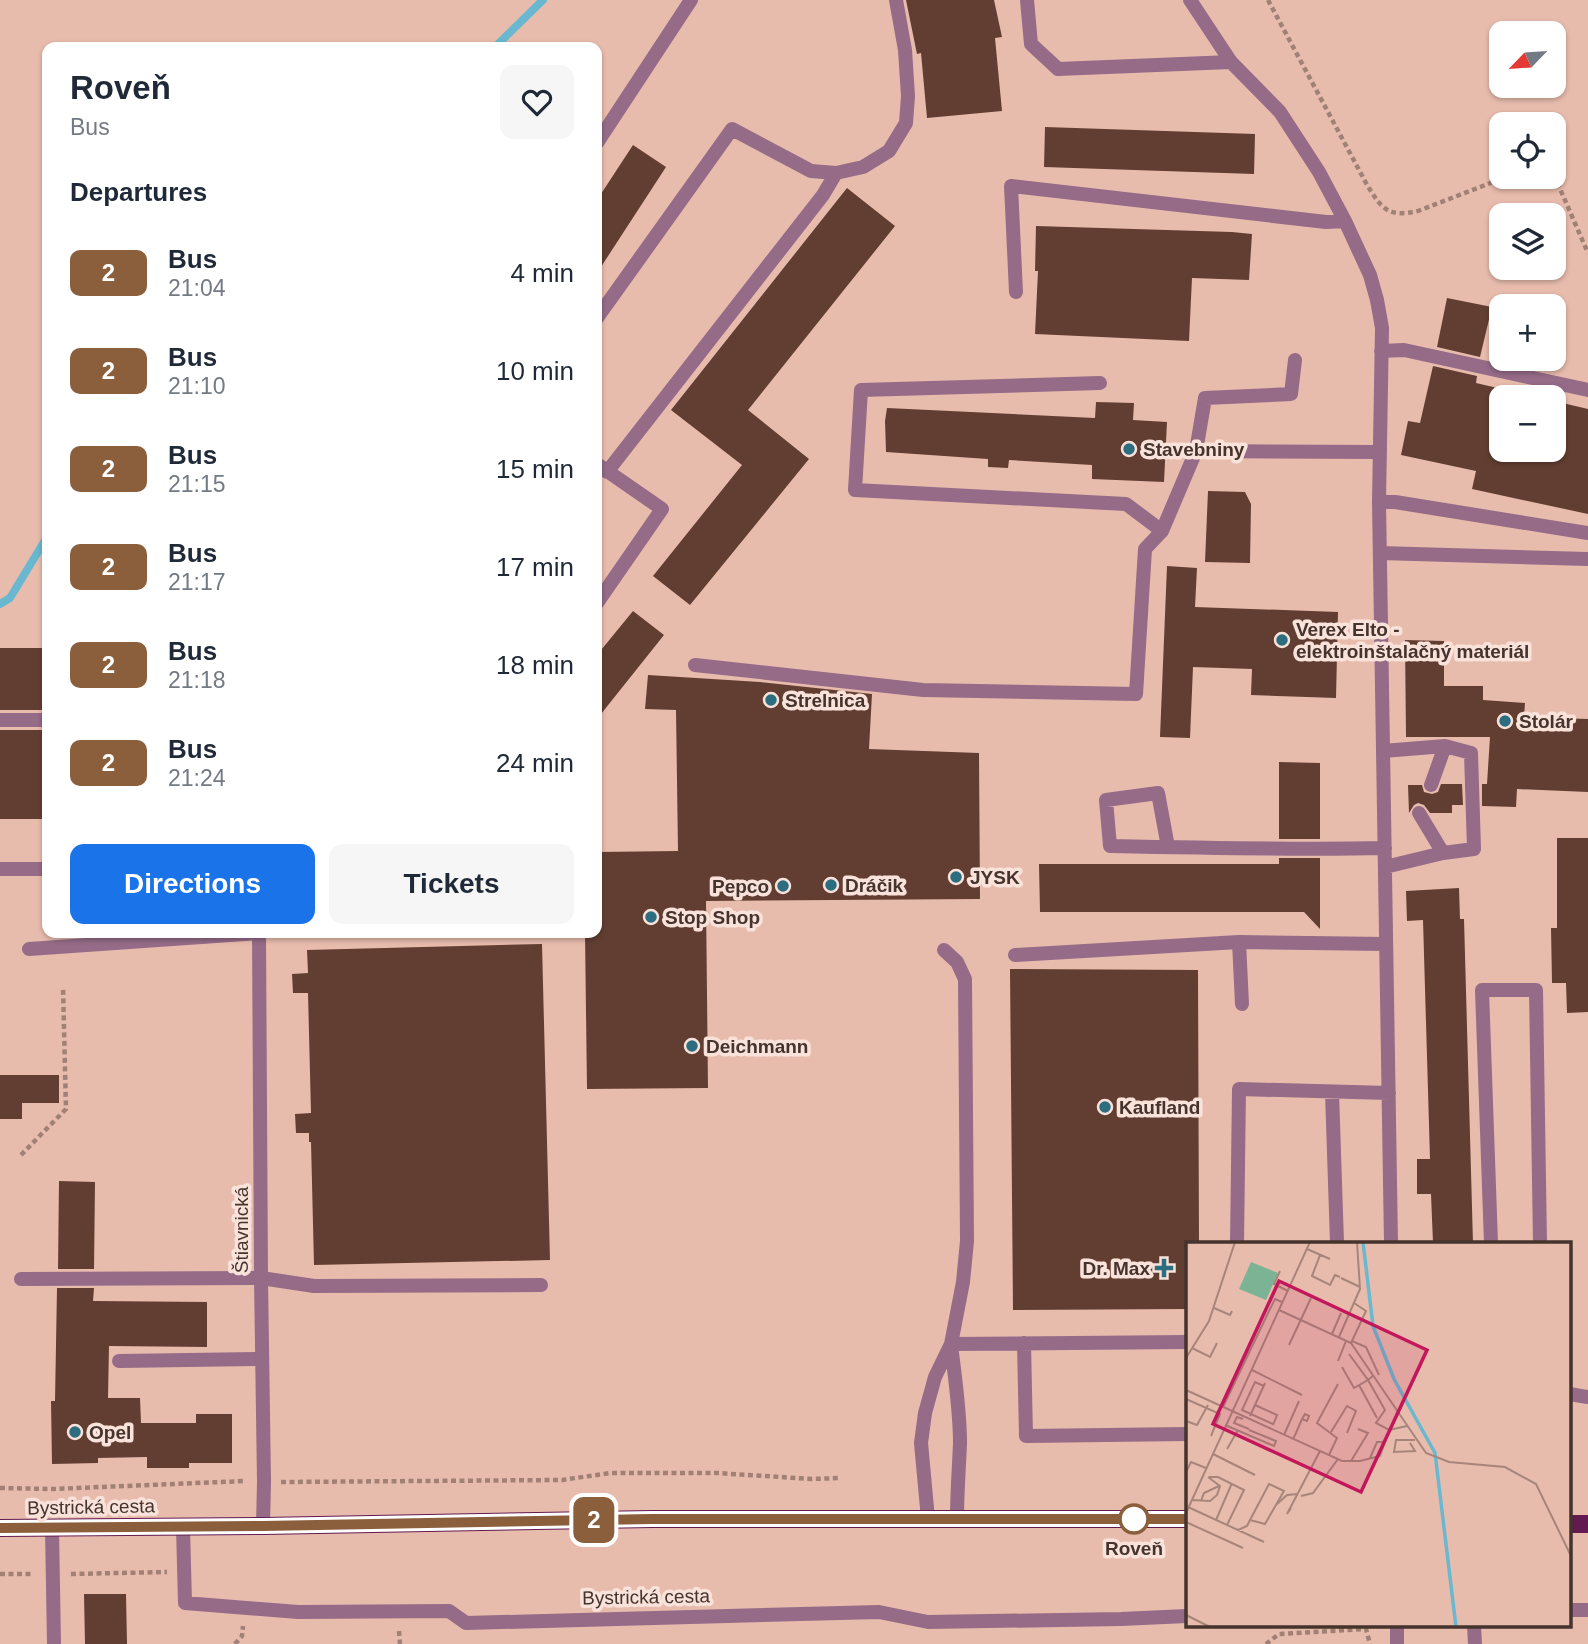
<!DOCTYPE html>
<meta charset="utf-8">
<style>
body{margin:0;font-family:Helvetica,sans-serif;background:#f6f6f7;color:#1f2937;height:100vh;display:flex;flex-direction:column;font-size:26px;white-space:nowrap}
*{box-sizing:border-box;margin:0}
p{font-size:23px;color:#747a83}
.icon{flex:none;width:38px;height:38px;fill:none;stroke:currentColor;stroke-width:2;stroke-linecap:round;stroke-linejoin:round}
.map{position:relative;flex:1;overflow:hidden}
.drawer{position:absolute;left:42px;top:42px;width:560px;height:896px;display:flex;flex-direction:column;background:#fff;border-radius:14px;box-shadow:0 2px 5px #0004}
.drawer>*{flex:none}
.badge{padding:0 14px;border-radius:10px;font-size:24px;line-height:46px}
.needle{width:46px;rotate:245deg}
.fabs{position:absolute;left:1489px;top:21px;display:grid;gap:14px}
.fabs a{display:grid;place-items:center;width:77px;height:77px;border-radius:14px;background:#fff;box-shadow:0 2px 5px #0004;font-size:35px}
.map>.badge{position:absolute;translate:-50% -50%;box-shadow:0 0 0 4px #fff}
h2{padding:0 28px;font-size:26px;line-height:63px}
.round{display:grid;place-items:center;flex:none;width:74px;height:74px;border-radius:14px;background:#f6f6f7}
.headline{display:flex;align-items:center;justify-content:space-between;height:119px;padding:0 28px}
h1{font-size:33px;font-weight:700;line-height:52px}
.cta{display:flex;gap:14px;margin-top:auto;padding:14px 28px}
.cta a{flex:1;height:80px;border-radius:14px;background:#1a73e8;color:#fff;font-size:28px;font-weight:700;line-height:80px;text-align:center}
.cta a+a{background:#f6f6f7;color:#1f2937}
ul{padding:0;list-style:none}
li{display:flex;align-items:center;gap:21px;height:98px;padding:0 28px}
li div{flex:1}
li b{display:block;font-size:26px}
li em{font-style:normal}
li .badge{min-width:77px;font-weight:700;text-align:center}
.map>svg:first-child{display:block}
</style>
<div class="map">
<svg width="1588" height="1644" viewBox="0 0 1588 1644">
<rect width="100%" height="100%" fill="#e8bcad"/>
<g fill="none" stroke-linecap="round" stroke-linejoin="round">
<path stroke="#69b8d0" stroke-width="8" d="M495 47 543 0
M0 604 10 598 47 537"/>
</g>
<path fill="#623e32" d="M906 0H994L1002 37 995 38 1002 111 927 118 921 53 917 54Z
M1045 127 1255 134 1254 174 1044 167Z
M633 145 666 167 597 273V200Z
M847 188 895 226 748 410 809 459 690 605 653 576 742 465 671 410Z
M1036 226 1232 232 1252 234 1249 280 1192 278 1189 341 1035 334 1038 271H1035Z
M1447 298 1492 307 1480 357 1437 347Z
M1433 366 1477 376 1476 383 1502 389V450H1531L1554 455V401L1588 409V514L1472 489 1476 471 1401 455 1408 421 1420 423Z
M1096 402 1134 403 1133 420 1167 422 1164 482 1092 479V465L1009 460 1008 468 988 467V459L886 452 885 421 887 408 1095 418Z
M1208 491 1245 492 1251 504 1250 563 1205 562Z
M1167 566 1197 568 1195 607 1338 612 1336 698 1251 695 1252 669 1193 667 1190 738 1160 737Z
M633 611 664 635 597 719V655Z
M1405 640 1444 641V686H1483V700L1525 703 1524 717 1588 719V792L1517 789 1516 807 1482 806V784H1487L1490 737H1406Z
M0 648H47V710H0Z
M648 675 760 682 872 694 869 749 979 753 980 899 706 901 708 1088 587 1089 585 933H597V852L678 851 676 710 645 709Z
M0 730H47V819H0Z
M1279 762 1320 763V839H1279Z
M1441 784H1462L1463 805H1452V813H1430L1424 805 1418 803 1414 805 1409 813 1408 785H1422L1424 792 1432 794 1438 792Z
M1557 838H1588V1012L1567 1013 1566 983H1552L1551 928H1557Z
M1279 858H1320V929L1304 912H1040L1039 864H1279Z
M1459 888 1460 919H1464L1473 1243H1433L1431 1194H1417V1159H1430L1423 920 1407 921 1406 891Z
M542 944 550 1260 314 1265 311 1142H309V1133H296L295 1114 311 1113 308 993H293L292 974 308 973 307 950Z
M1010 969 1198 970 1199 1243H1187V1309L1013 1310Z
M0 1075H59V1103H22V1119H0Z
M59 1181 95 1182 94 1269H58Z
M57 1288H94L93 1301 207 1302V1347L109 1346 108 1398H140L141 1423H196V1414H232V1463H189V1468H147V1457L98 1458V1463L52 1464 51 1401H55Z
M84 1594H126L127 1644H85Z"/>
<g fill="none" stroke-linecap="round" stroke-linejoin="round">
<path stroke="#a18175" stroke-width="4.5" stroke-dasharray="5 3.5" stroke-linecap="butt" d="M1268 0 1366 183C1381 208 1387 218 1418 211L1506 177
M1554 175 1588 253
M21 1155 66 1109 63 987
M281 1482 562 1480 610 1473H717L812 1479 840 1478
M0 1488 53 1489 245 1481
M0 1574H34
M71 1574 167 1572
M399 1631 400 1644
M235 1644 242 1636 243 1626
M1266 1644 1279 1634 1366 1629 1370 1644"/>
<path stroke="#956b87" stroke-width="14" d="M1027 0 1031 44 1058 69 1231 62
M1190 0 1231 62 1280 112 1319 172 1345 221 1370 275 1377 300 1382 328 1379 502 1391 1243
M1016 292 1011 186 1326 222 1345 221
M597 318 732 129 811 171 836 173 863 167 889 151 906 123 908 96 905 50 896 0
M1381 351 1404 350 1588 390
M1100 383 861 390 855 490 1126 504 1162 531
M1196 451 1205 398 1291 394 1295 360
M597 464 662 509 597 603
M607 472 823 195 836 173
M1379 502H1395L1588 533
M1380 553 1588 559
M695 665 923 690 1136 694 1145 549 1162 531 1196 451 1379 452
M0 720H47
M1383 751 1445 746 1431 785
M1168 847 1158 793 1106 800 1110 846C1202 848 1293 850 1385 848
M1443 853 1474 849 1471 753 1445 746
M1385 867 1443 853 1419 813
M0 869H47
M1239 942 1242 1004
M29 949 259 933
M1015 955 1239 942 1386 944
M1332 1092 1337 1243
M1237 1243 1239 1089 1389 1093
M1491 1243 1482 990H1536L1540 1243
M21 1279 261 1278 314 1286 541 1285
M1024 1343 1026 1436 1187 1434
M951 1344 1187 1342
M951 1345C955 1378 960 1410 960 1443 959 1468 957 1493 957 1519
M119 1361 262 1359
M1569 1394 1588 1397
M928 1519 921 1443 925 1413 935 1377 951 1344 963 1282 967 1241 965 979 957 962 944 950
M183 1527 185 1603 298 1612 449 1611 466 1623 879 1612 928 1622 1121 1619 1187 1616
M52 1528 54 1644"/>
<path stroke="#956b87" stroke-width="14" d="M1569 1610H1588
M1397 1625V1644
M1474 1625 1475 1644"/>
<path stroke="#956b87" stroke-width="14" d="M597 143 691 0
M259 933 261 1278 264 1482 263 1526"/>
<path stroke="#631a51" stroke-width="18" d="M1569 1524H1588
M0 1528 263 1526 652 1519H1187"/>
</g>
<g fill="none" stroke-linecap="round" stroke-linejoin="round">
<g stroke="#fff" stroke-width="16">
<path id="line" d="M0 1528 263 1526 652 1519H1187"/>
</g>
<use href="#line" stroke="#8b5e3c" stroke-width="10"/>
</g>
<g fill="#2c6e80" stroke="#f9e2da" stroke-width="2.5">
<circle cx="1129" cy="449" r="7"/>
<circle cx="1282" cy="640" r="7"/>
<circle cx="771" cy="700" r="7"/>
<circle cx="1505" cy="721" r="7"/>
<circle cx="956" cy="877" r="7"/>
<circle cx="831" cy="885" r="7"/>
<circle cx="783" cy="886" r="7"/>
<circle cx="651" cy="917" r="7"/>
<circle cx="692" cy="1046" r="7"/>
<circle cx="1105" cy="1107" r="7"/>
<path d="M1160.5 1257.5h7v7h7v7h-7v7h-7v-7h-7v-7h7z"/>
<circle cx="75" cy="1432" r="7"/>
</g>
<circle fill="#fff" stroke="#8b5e3c" stroke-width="3.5" cx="1134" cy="1519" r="14"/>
<g text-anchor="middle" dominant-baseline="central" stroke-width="7" stroke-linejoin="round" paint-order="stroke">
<g font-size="19" font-weight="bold" fill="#45332d" stroke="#f9e2da" text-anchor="start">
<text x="1143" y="449">Stavebniny</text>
<text x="1296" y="629">Verex Elto -<tspan x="1296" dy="22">elektroinštalačný materiál</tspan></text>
<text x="785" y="700">Strelnica</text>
<text x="1519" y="721">Stolár</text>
<text x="970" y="877">JYSK</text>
<text x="845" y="885">Dráčik</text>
<text x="769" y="886" text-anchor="end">Pepco</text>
<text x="665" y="917">Stop Shop</text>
<text x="706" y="1046">Deichmann</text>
<text x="1119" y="1107">Kaufland</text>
<text x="1150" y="1268" text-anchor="end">Dr. Max</text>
<text x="89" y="1432">Opel</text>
</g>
<g font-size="19" fill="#45332d" stroke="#f9e2da">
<text transform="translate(241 1230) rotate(-90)">Štiavnická</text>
<text transform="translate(91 1507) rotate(-1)">Bystrická cesta</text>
<text transform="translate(646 1597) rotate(-1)">Bystrická cesta</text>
</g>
<g font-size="19" font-weight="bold" fill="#45332d" stroke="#f9e2da">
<text x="1134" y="1548">Roveň</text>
</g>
</g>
<g transform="translate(1186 1242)">
<rect width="385" height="385" fill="#e8bcad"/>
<path d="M65 20 92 31 80 58 53 47Z" fill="#7cb394"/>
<path fill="none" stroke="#69b8d0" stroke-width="3.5" d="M177 0 187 84 208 137 249 211 270 385"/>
<path fill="none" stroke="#a7857a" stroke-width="2" d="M121 7 144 17M134 13 126 34 144 43 149 33 154 35M94 29 88 42 102 49M155 36 174 45M28 66 44 73 46 69M93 68 165 101 240 211 263 220 319 225 350 242 385 314M146 92 155 71M153 95 174 47 171 0M166 99 180 105 193 133M165 101 180 69 168 61M103 103 125 56M6 106 24 115 31 101M0 116 23 79 49 0M152 119 160 99M156 125 168 146 182 138 163 112M66 128 116 153M188 133 182 138 199 168 190 181 203 188 221 184M173 143 191 176M78 144 69 140 56 168 87 182M0 148 156 219H174L194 214 199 200H191L184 216M0 157 34 172 25 194M69 163 91 173 87 183M37 165 84 67 89 57 96 60M64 174 79 141M57 177 51 175 48 181 63 187M0 179 11 183 22 163M39 183 88 204 90 199 63 188M145 190 161 164 170 169 161 191M98 193 113 159M107 197 110 191 116 177 119 172 123 174 121 179 116 177M224 201 229 209 208 210 210 198H229M41 207 52 188M27 212 69 233M143 213 151 196 131 181 152 142M165 219 182 191 172 187M0 230 5 220 20 226M23 235H32L58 248 41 283M115 254 127 251 152 217M6 258 24 259 31 253 34 244 22 235M15 259 18 251 33 244M90 263 101 253 112 252M2 265 78 300M105 266 101 272 134 209M0 271 124 0M30 278 46 241M0 280 57 306M52 288 61 284 64 278 83 242 98 249 79 282 64 278M0 373 24 385"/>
<path fill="#c2185b" fill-opacity="0.15" stroke="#c2185b" stroke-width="3.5" d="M93 39 241 108 175 250 27 182Z"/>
<rect width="385" height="385" fill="none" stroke="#45332d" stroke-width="3.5"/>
</g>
</svg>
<div class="fabs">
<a><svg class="needle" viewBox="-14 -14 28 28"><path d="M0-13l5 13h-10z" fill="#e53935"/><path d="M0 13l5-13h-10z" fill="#747a83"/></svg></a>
<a><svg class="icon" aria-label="locate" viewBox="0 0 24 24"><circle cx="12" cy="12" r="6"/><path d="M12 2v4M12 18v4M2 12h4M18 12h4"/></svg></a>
<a><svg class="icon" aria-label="layers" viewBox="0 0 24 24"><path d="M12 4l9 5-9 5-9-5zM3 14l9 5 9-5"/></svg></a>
<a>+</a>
<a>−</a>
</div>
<b class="badge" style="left:594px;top:1520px;background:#8b5e3c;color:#fff">2</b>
<section class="drawer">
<div class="headline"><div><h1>Roveň</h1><p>Bus</p></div><a class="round"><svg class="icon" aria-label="heart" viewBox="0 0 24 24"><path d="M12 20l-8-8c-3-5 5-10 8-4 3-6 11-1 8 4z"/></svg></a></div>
<h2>Departures</h2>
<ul>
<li><span class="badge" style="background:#8b5e3c;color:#fff">2</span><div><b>Bus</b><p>21:04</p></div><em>4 min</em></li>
<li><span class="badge" style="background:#8b5e3c;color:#fff">2</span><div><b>Bus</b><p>21:10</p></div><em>10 min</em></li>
<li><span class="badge" style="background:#8b5e3c;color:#fff">2</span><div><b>Bus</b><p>21:15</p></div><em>15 min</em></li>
<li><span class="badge" style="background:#8b5e3c;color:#fff">2</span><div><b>Bus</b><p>21:17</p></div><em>17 min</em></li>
<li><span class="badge" style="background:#8b5e3c;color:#fff">2</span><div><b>Bus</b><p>21:18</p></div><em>18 min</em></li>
<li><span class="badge" style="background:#8b5e3c;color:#fff">2</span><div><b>Bus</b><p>21:24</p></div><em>24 min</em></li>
</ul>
<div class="cta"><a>Directions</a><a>Tickets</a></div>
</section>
</div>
